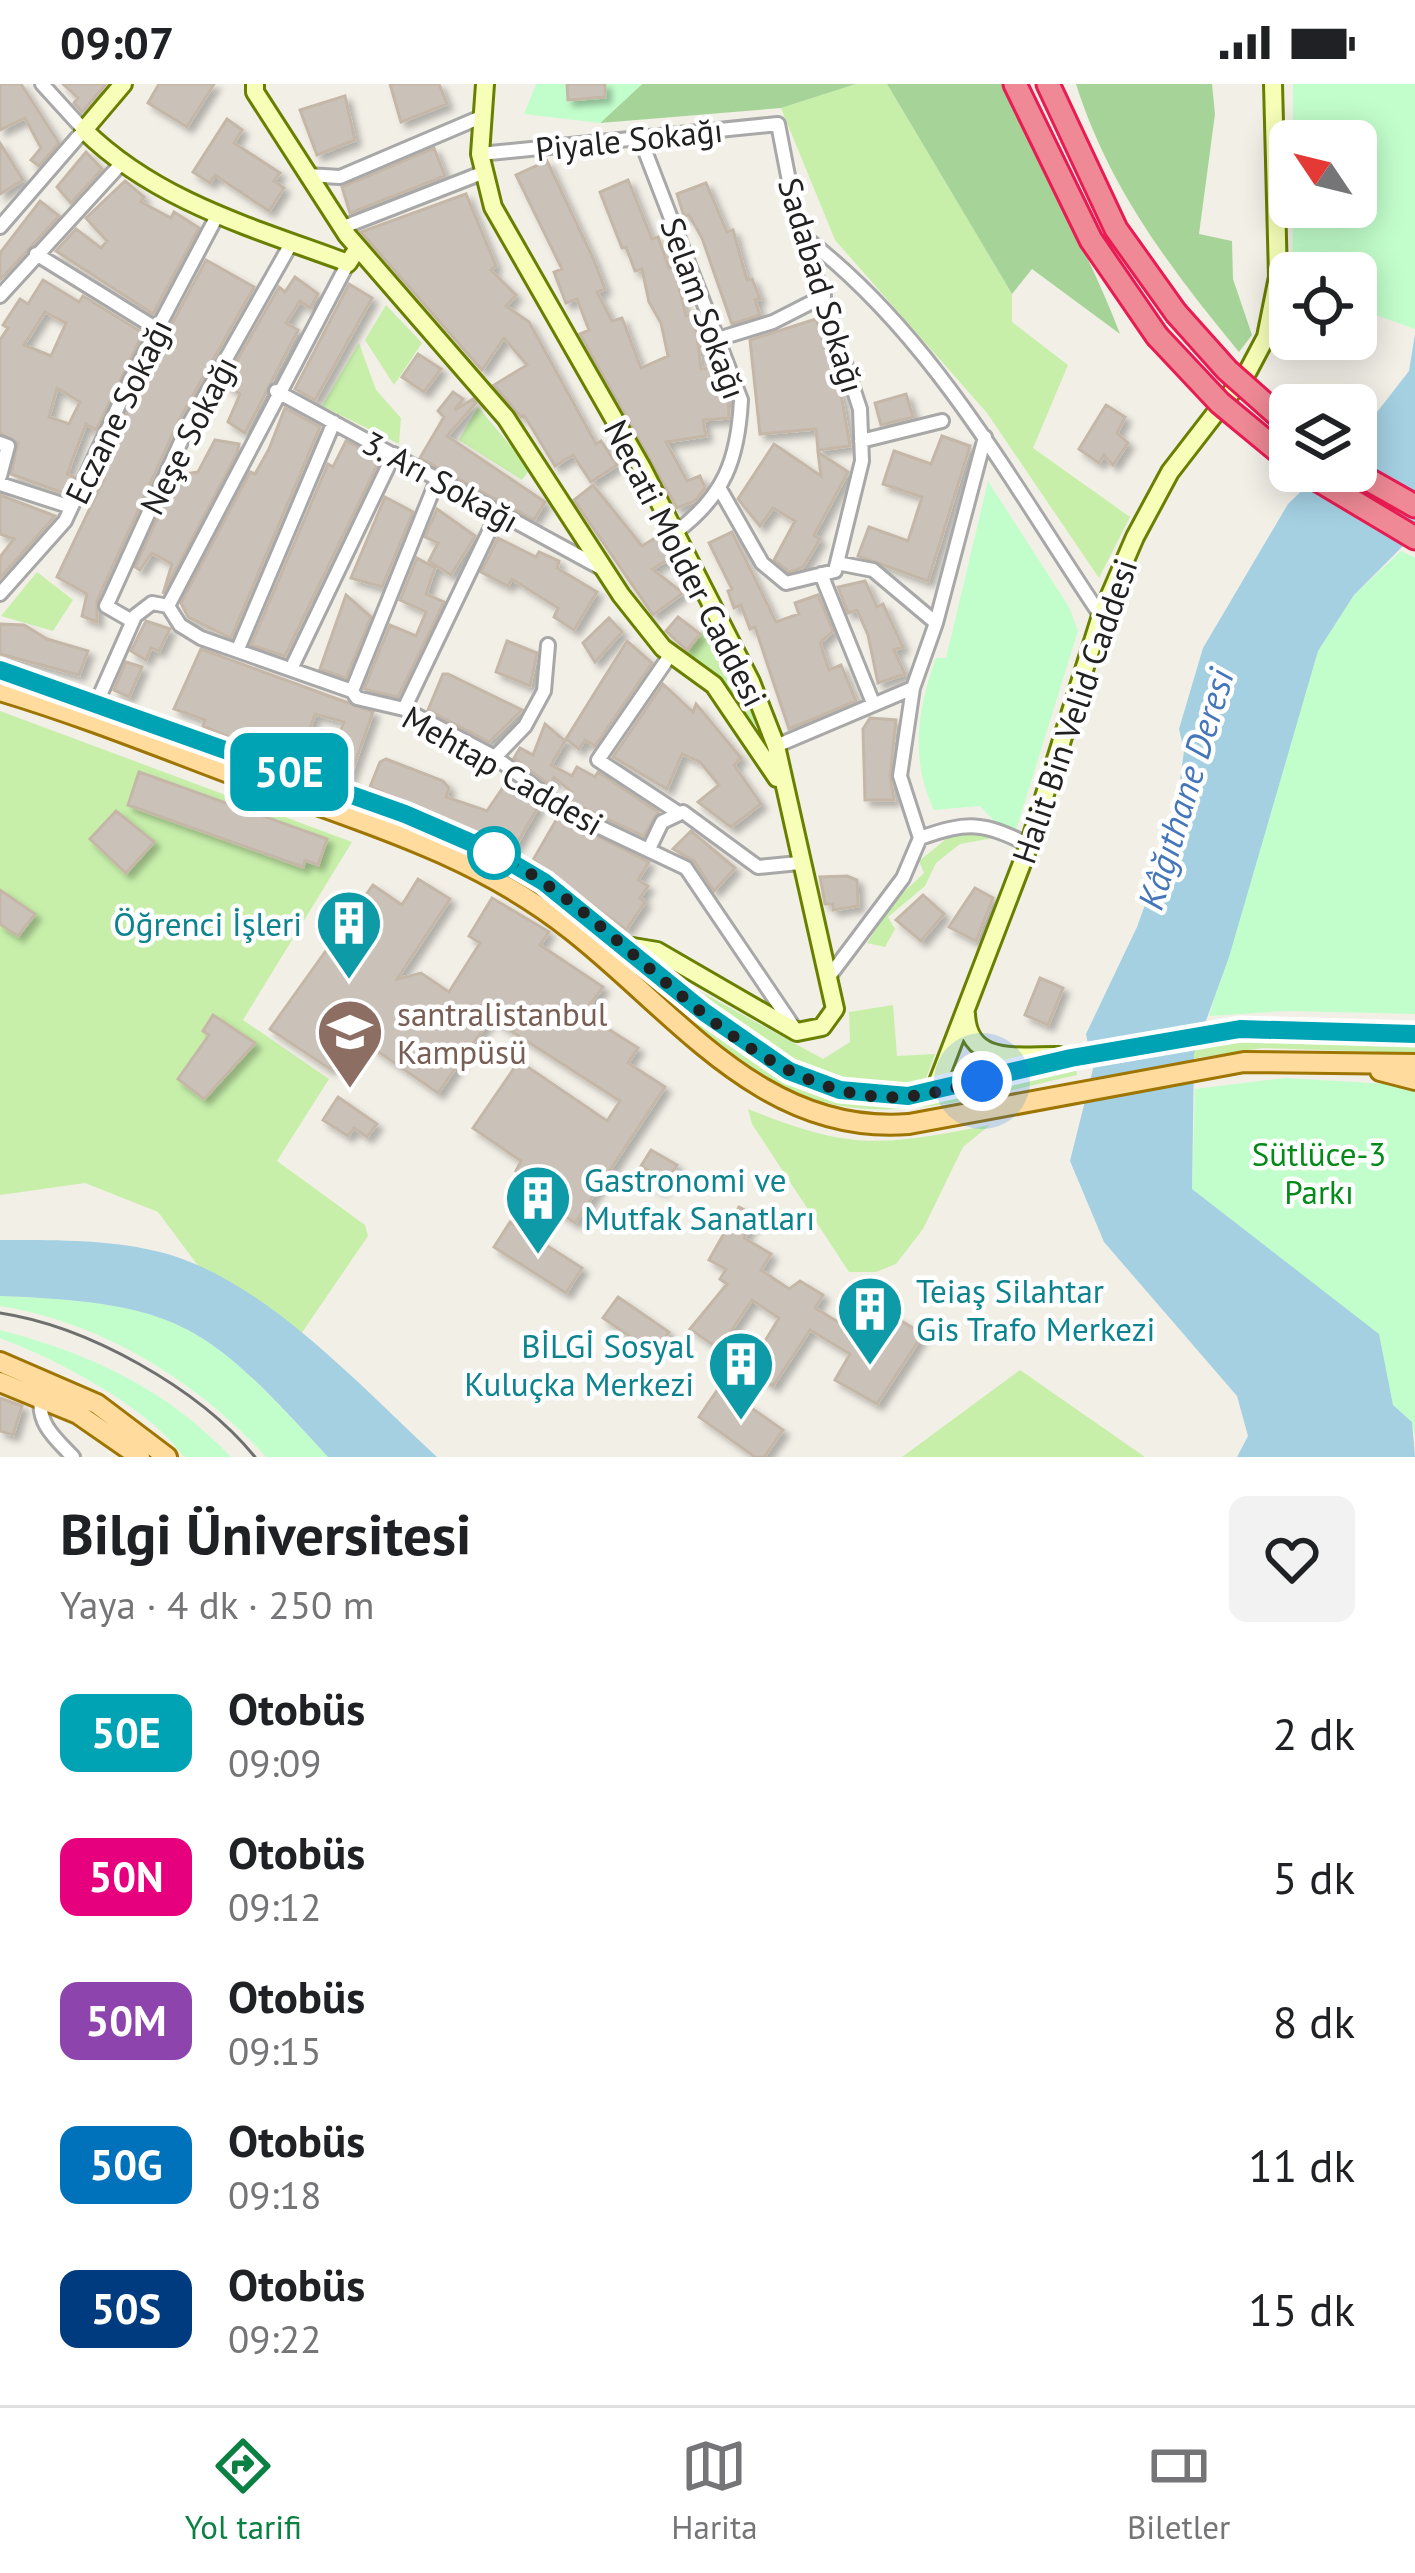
<!DOCTYPE html>
<html lang="tr">
<meta charset="utf-8">
<style>
body{margin:0;font-family:"PT Sans",sans-serif;background:#f2f2f2;color:#202124;height:100vh;display:flex;flex-direction:column;font-size:45px;white-space:nowrap}
*{box-sizing:border-box;margin:0}
p{font-size:39px;color:#757577}
.icon{flex:none;width:66px;height:66px;fill:none;stroke:currentColor;stroke-width:2;stroke-linecap:round;stroke-linejoin:round}
.map{position:relative;height:1373px;overflow:hidden}
.side{display:flex;flex-direction:column;background:#fff;flex:1}
.side>*{flex:none}
.badge{padding:0 24px;border-radius:18px;font-size:42px;line-height:78px}
.needle{width:78px;rotate:305deg}
.fabs{position:absolute;left:1269px;top:36px;display:grid;gap:24px}
.fabs a{display:grid;place-items:center;width:108px;height:108px;border-radius:18px;background:#fff;box-shadow:0 6px 30px #0003;font-size:60px}
.you{position:absolute;width:60px;height:60px;margin:-30px;border:9px solid #fff;border-radius:50%;background:#1a73e8;box-shadow:0 0 0 18px #1a73e833}
.map>.badge{position:absolute;translate:-50% -50%;box-shadow:0 0 0 6px #fff}
.round{display:grid;place-items:center;flex:none;width:126px;height:126px;border-radius:18px;background:#f2f2f2}
.summary{display:flex;align-items:center;justify-content:space-between;height:204px;padding:0 60px}
h1{font-size:57px;font-weight:800;line-height:90px}
ul{padding:0;list-style:none}
li{display:flex;align-items:center;gap:36px;height:144px;padding:0 60px}
li div{flex:1}
li b{display:block;font-size:45px}
li em{font-style:normal}
li .badge{min-width:132px;font-weight:700;text-align:center}
.status{display:flex;justify-content:space-between;align-items:center;height:84px;padding:0 60px;background:#fff;direction:ltr}
.status svg{height:33px;fill:currentColor}
.tab-bar{display:flex;justify-content:space-around;align-items:center;height:168px;border-top:3px solid #e0e0e0;background:#fff;font-size:33px;color:#757577}
.tab-bar a{display:grid;justify-items:center;gap:6px}
.tab-bar .on{color:#0b8043}
.map>svg:first-child{display:block}
</style>
<div class="status"><b>09:07</b><svg viewBox="0 0 49 12"><path d="M0 12V9h3v3zM5 12V6h3v6zM10 12V3h3v9zM15 12V0h3v12zM26 1h20v11H26zM47 4h2v5h-2z"/></svg></div>
<div class="map">
<svg width="1415" height="1373" viewBox="0 0 1415 1373">
<defs>
<filter id="shadow"><feDropShadow dx="5.5" dy="5.5" stdDeviation="3" flood-color="#0004"/></filter>
</defs>
<rect width="100%" height="100%" fill="#f2efe7"/>
<path fill="#c7efaa" d="M856 0H887L1012 210V238L1068 281 1033 364 1130 433 1099 494 987 329 835 156 781 24Z
M386 221 422 259 394 301 365 256Z
M359 259 376 306 401 334 399 360 322 322Z
M478 323 530 385 522 396 459 356Z
M37 488 73 516 53 547 1 532Z
M710 536 734 577 760 645 683 574Z
M0 627 352 758 243 936 329 995 277 1077 365 1141 368 1152 301 1250 202 1187 158 1128 85 1099 0 1111Z
M956 747 999 753 960 760 936 779 925 802 888 833 895 845 885 863 867 859 893 818 924 789 919 777Z
M694 904 823 975 850 958 849 928 893 921 897 972 935 970 925 997C868 1021 718 958 694 904Z
M690 929C844 1055 898 1021 1076 985L1077 991C953 1018 845 1061 733 972 719 962 692 942 690 929Z
M1260 956 1415 963V969L1263 964 1183 976 1182 967Z
M748 1025C852 1067 880 1062 990 1041L963 1063 923 1145 896 1180 876 1188H849L752 1040Z
M1020 1286 1145 1373H902Z"/>
<path fill="#a6d498" d="M642 0H856L781 24 600 39Z
M887 0H1004C1040 85 1087 163 1120 250L1032 185 1012 210Z
M1076 0H1212L1215 30 1199 150 1232 157 1233 195 1252 251 1239 268C1170 184 1109 104 1076 0Z"/>
<path fill="#c2fecb" d="M536 0H642L600 39 524 30Z
M1293 0H1415V245L1356 224V189H1292L1293 123H1356V57H1293Z
M988 397 1069 523 1078 547 1016 746 997 740 980 722 934 726C910 676 917 626 936 574H946Z
M1401 467 1415 474V930L1286 927 1209 932 1318 567 1354 511Z
M1285 994 1389 1000 1415 1008V1353L1412 1338 1393 1321 1378 1250 1192 1105 1195 1005Z
M0 1212C183 1219 207 1241 328 1373H266C198 1297 101 1238 0 1222Z
M0 1246C89 1269 167 1305 231 1373H184C149 1323 58 1276 0 1254Z"/>
<path fill="#a4d0e2" d="M1415 250V450L1354 511 1318 567 1229 873 1194 970 1192 1105 1379 1250 1393 1321 1412 1338 1415 1373H1237L1248 1352 1237 1312 1104 1158 1070 1077 1093 985 1086 950 1137 843 1174 741 1184 667 1179 645 1203 564 1288 420 1322 387H1356V355L1409 287Z
M0 1156C55 1156 121 1155 174 1172 272 1204 363 1305 437 1373H328C207 1241 183 1219 0 1212Z"/>
<path fill="#cac2b9" stroke="#c5b7a8" stroke-width="3" fill-rule="evenodd" filter="url(#shadow)" d="M0 0H21L59 59 39 82 31 76 41 64 25 34 0 46Z
M63 0H106L82 28 74 19 78 14Z
M159 0H214L187 43 148 19Z
M390 0H439L447 20 401 38Z
M567 0H605V13L568 16Z
M345 12 355 56 317 71 300 26Z
M227 35 242 46 234 59 280 89 274 97 284 104 269 127 215 91 210 99 193 88Z
M0 59 23 96 0 110Z
M434 64 445 92 350 129 342 103Z
M86 68 102 85 71 119 57 103Z
M547 77 593 174 605 205 597 208 612 237 622 234 641 284 668 272 661 239 649 218 642 185 635 187 626 163 622 164 600 108 628 96 652 155 658 153 669 184 674 182 686 232 691 230 697 250 701 285 717 284 723 310 728 311 729 334 703 336 706 352 666 358 687 397 700 392 705 404 695 417 677 424 580 250 589 246 577 215 566 219 554 188 562 185 516 91Z
M125 97 144 113 141 118 171 134 174 128 199 144 153 230 56 167 76 145 101 164 107 157 86 134Z
M706 99 727 148 733 146 747 196 752 195 760 215 755 216 760 231 732 240 702 154 689 131 684 132 677 110Z
M466 110 496 182 491 186 516 211 506 222 529 238 596 360 601 357 617 381 591 398 573 371 555 382 524 331 521 333 494 301 527 281 504 254 482 286 361 148Z
M40 117 59 132 0 196V169Z
M206 176 254 203 178 338 97 517V538L82 532 87 510 57 493 105 393 89 409 141 298Z
M295 193 318 210 310 224 300 217 286 239 298 246 245 349 228 338 240 310 224 299 279 203 285 208Z
M43 196 79 218 83 212 143 249 96 346 86 340 67 390 74 393 66 410 11 390 18 359 0 349V256L8 244 3 241 20 215 28 220ZM45 228 66 239 51 272 24 261ZM57 304 80 318 69 340 49 333Z
M349 200 372 214 315 316 295 305Z
M816 235 842 316 850 362 818 366 816 345 760 350 750 256Z
M418 270 441 285 424 308 402 293Z
M453 308 463 315 455 326 473 315 476 319 447 352 545 418 534 436 420 374 444 333 438 327Z
M906 310 913 333 881 341 875 319Z
M1106 321 1125 333 1117 349 1128 359 1113 381 1104 371 1099 379 1079 365Z
M285 324 320 343 231 554 188 533 181 519 250 388 255 390 269 365Z
M942 352 970 362 928 497 858 472 869 443 908 457 922 413 883 400 894 367 931 380Z
M215 356 239 360 237 369 163 510 172 480 152 469 140 486 135 483 170 407 175 410 184 390 198 388Z
M346 357 380 375 285 572 251 561 328 380 333 383Z
M774 360 821 392 818 368 848 388 814 451 820 455 810 472 802 484 789 488 774 476 795 437 773 424 760 442 738 415Z
M593 401 642 462 660 451 673 473 652 485 683 509 653 531 574 416Z
M0 411 55 432 0 494V473L14 455 0 450Z
M385 413 413 428 382 503 351 494Z
M437 425 475 452 451 491 429 477 438 459 425 453Z
M732 448 776 538 799 530 795 519 818 511 833 547 820 559 829 586 841 581 856 617 789 645 755 543 750 545 741 521 734 524 728 507 732 505 709 459Z
M498 454 536 473 539 468 559 477 557 484 597 508 574 546 554 533 558 524 512 495 508 502 481 488Z
M417 474 435 484 426 510 444 518 398 613 364 605 390 541 416 552 426 528 400 516Z
M865 497 877 523 883 520 903 563 894 566 905 590 878 599 868 551 857 526 848 529 838 503Z
M346 511 371 533 346 594 320 585Z
M678 533 700 550 687 566 666 547Z
M609 534 622 548 595 578 583 559Z
M146 537 170 545 159 567 151 564 146 576 131 567Z
M0 540 24 541 47 555 88 567 79 591 0 570Z
M507 557 537 569 530 602 496 588Z
M627 557 652 579 595 662 585 656 579 665 566 655Z
M201 565 373 628 349 696 324 687 344 638 315 630 299 675 224 651 203 642 205 636 174 625Z
M126 578 142 583 129 613 114 606Z
M443 590H448L522 626 489 658 428 626Z
M663 600 693 628 696 620 741 674 734 681 761 720 731 743 698 718 719 701 700 678 682 670 667 705 613 673Z
M870 634 896 636 890 692 894 716H865L863 645Z
M545 640 565 657 551 681 572 692 577 683 595 693 598 688 658 728 644 752 575 720 568 715 572 708 554 693 550 701 514 674 520 664 533 671Z
M386 675 443 697 449 704 446 713 487 727 504 702 539 721 514 765 370 703 380 678Z
M139 688 327 755 318 781 305 776 303 783 128 721Z
M116 727 154 758 126 789 90 755Z
M558 733 649 778 638 796 648 802 640 814 645 818 626 846 533 776Z
M691 747 735 784 714 807 694 777 673 765Z
M847 792 857 796 858 822 833 826V820H825L820 793Z
M418 795 450 815 397 895 421 889 449 908 480 859 469 852 492 814 549 848 540 861 603 903 583 929 638 964 628 979 665 1003 575 1139 533 1110 538 1102 516 1087 521 1077 473 1044 519 977 607 1037 620 1017 491 934 438 1009 373 964 362 937 330 985 270 945 373 801 402 821Z
M975 804 993 814 976 857 949 843Z
M0 806 35 830 18 852 0 840Z
M923 811 944 830 921 857 896 836Z
M1040 894 1063 904 1048 941 1025 931Z
M213 931 255 959 204 1015 178 995 209 951 203 947Z
M338 1013 377 1040 367 1053 354 1044 348 1052 323 1036Z
M651 1066 677 1081 661 1106 648 1098 653 1090 641 1082Z
M739 1123 756 1132 744 1154 771 1170 761 1186 789 1205 800 1197 823 1211 815 1224 861 1252 871 1235 878 1239 885 1227 923 1250 877 1320 835 1296 850 1270 810 1246 773 1302 748 1285 779 1234 752 1216 719 1265 690 1245 727 1200 720 1195 726 1185 709 1176Z
M510 1138 582 1184 566 1209 494 1163Z
M618 1213 669 1248 654 1269 603 1234Z
M720 1302 783 1346 764 1373H755L699 1333Z
M0 1314 22 1322 13 1351 0 1347Z"/>
<g fill="none" stroke-linecap="round" stroke-linejoin="round">
<g stroke="#a8a8a8" stroke-width="18">
<path id="street" d="M640 54 741 316C738 376 724 412 676 448
M480 70 778 40 795 128 860 325 862 377 837 479 873 486 936 539 913 604 900 692 920 754C968 737 983 738 1029 761
M308 91 340 93 481 33
M0 143 84 46 42 0
M341 144 482 89
M804 153C933 251 1012 400 1101 532
M36 170 157 245
M0 212 120 81
M721 254 773 238 824 212
M276 307 599 483
M861 357 942 337
M0 359 8 362 0 392
M0 400 71 423
M721 407 762 479 786 499 835 487 837 479
M821 490 873 619
M0 510 65 437 132 293 217 132
M168 522 180 541 201 554 352 607 357 614 404 625 495 673 570 729 686 784 793 942
M132 537 106 522 110 514 188 342 292 158
M936 539 985 353
M238 565 334 338
M671 570 598 676 677 728
M291 585 394 370
M352 607 437 396
M97 618 135 532 152 519 168 522 348 179
M404 625 498 429
M776 662 913 604
M495 673 525 642 544 607 548 561
M649 765 662 738 683 728 758 783 799 779
M828 894 903 794 920 754
M41 1313C37 1340 55 1354 73 1373"/>
</g>
<g stroke="#697f00" stroke-width="22">
<path id="secondary" d="M123 0 84 46C157 118 254 144 348 179L358 164
M255 0V8L347 151 506 334 621 511 663 564 714 601 777 694
M485 0 480 70 493 123 642 384 751 598 776 662 835 925 822 943 797 948 657 867 627 862
M966 930C968 983 1022 971 1059 972
M934 1008 1029 761 1101 532 1135 453 1170 388 1248 287 1266 253 1278 193 1273 0"/>
</g>
<g stroke="#9d7500" stroke-width="24">
<path id="primary" d="M0 586 405 730 495 769 544 798 704 928 789 987 840 1006 908 1013 1071 974 1241 945 1415 950
M0 607C84 632 167 666 250 697 362 738 477 771 571 846 675 927 762 1052 909 1040L1244 978 1415 980
M1380 987 1415 996
M0 1278 97 1320 167 1373
M0 1298 78 1330 140 1373"/>
</g>
<g stroke="#e91b53" stroke-width="27">
<path id="highway" d="M1015 0 1091 156 1157 252
M1048 0 1116 145 1176 229
M1303 387 1415 454
M1353 387 1415 422"/>
</g>
<use href="#street" stroke="#fff" stroke-width="12"/>
<use href="#secondary" stroke="#f6feb8" stroke-width="16"/>
<use href="#primary" stroke="#ffdc9e" stroke-width="18"/>
<use href="#highway" stroke="#ee8995" stroke-width="21"/>
<path stroke="#6f6f6f" stroke-width="3" d="M0 1229C87 1242 199 1304 255 1373"/>
<g stroke="#e91b53" stroke-width="27" stroke-linecap="butt">
<path id="highway-bridge" d="M1176 229 1227 286 1290 342
M1157 252 1220 319 1290 377"/>
</g>
<use href="#highway-bridge" stroke="#ee8995" stroke-width="21"/>
</g>
<g fill="none" stroke-linecap="round" stroke-linejoin="round">
<g stroke="#fff" stroke-width="27">
<path id="line" d="M0 586 405 730 495 769 544 798 704 928 789 987 840 1006 908 1012 1071 974 1240 945 1415 950"/>
</g>
<use href="#line" stroke="#00a3b4" stroke-width="18"/>
<path stroke="#212121" stroke-width="12" stroke-dasharray="0 21.6" d="M494 769C624 832 733 1004 882 1013 916 1015 949 1005 982 997"/>
</g>
<defs>
<g id="building-pin" transform="scale(3.45)"><path d="M0 17L-7.5 6A9.5 9.5 0 1 1 7.5 6Z" fill="#0f9aa8" stroke="#fff"/><path d="M-4-6H4V6H1V3H-1V6H-4ZM-2.5-4.3h1.7v1.8h-1.7ZM.8-4.3h1.7v1.8H.8ZM-2.5-1h1.7V.8h-1.7ZM.8-1h1.7V.8H.8Z" fill="#fff"/></g>
<g id="university-pin" transform="scale(3.45)"><path d="M0 17L-7.5 6A9.5 9.5 0 1 1 7.5 6Z" fill="#8d6e63" stroke="#fff"/><path d="M0-5L7-2L0 1L-7-2ZM-4 1L0 2.5L4 1V4Q0 6-4 4Z" fill="#fff"/></g>
</defs>
<g fill-rule="evenodd">
<use href="#building-pin" x="349" y="839"/>
<use href="#university-pin" x="350" y="948"/>
<use href="#building-pin" x="538" y="1114"/>
<use href="#building-pin" x="870" y="1225"/>
<use href="#building-pin" x="741" y="1280"/>
</g>
<circle fill="#fff" stroke="#00a3b4" stroke-width="6" cx="494" cy="769" r="24"/>
<g text-anchor="middle" dominant-baseline="central" stroke-width="9" stroke-linejoin="round" paint-order="stroke">
<g font-size="33" fill="#212121" stroke="#fff">
<text transform="translate(629 55) rotate(-6)">Piyale Sokağı</text>
<text transform="translate(822 201) rotate(73)">Sadabad Sokağı</text>
<text transform="translate(704 224) rotate(70)">Selam Sokağı</text>
<text transform="translate(118 327) rotate(-64)">Eczane Sokağı</text>
<text transform="translate(188 351) rotate(-63)">Neşe Sokağı</text>
<text transform="translate(441 397) rotate(29)">3. Arı Sokağı</text>
<text transform="translate(686 479) rotate(63)">Necati Molder Caddesi</text>
<text transform="translate(1074 627) rotate(-71)">Halit Bin Velid Caddesi</text>
<text transform="translate(503 686) rotate(30)">Mehtap Caddesi</text>
</g>
<g font-size="33" fill="#0d838f" stroke="#fff" text-anchor="end">
<text x="302" y="839">Öğrenci İşleri</text>
<text x="584" y="1095" text-anchor="start">Gastronomi ve<tspan x="584" dy="38">Mutfak Sanatları</tspan></text>
<text x="916" y="1206" text-anchor="start">Teiaş Silahtar<tspan x="916" dy="38">Gis Trafo Merkezi</tspan></text>
<text x="694" y="1261">BİLGİ Sosyal<tspan x="694" dy="38">Kuluçka Merkezi</tspan></text>
</g>
<g font-size="33" fill="#785e54" stroke="#fff" text-anchor="start">
<text x="397" y="929">santralistanbul<tspan x="397" dy="38">Kampüsü</tspan></text>
</g>
<g font-size="33" fill="#038a18" stroke="#fff">
<text x="1319" y="1069">Sütlüce-3<tspan x="1319" dy="38">Parkı</tspan></text>
</g>
<g font-size="36" font-style="italic" fill="#4476b9" stroke="#fff">
<text transform="translate(1185 705) rotate(-73)">Kâğıthane Deresi</text>
</g>
</g>
</svg>
<div class="fabs">
<a><svg class="needle" viewBox="-14 -14 28 28"><path d="M0-13l5 13h-10z" fill="#e53935"/><path d="M0 13l5-13h-10z" fill="#757577"/></svg></a>
<a><svg class="icon" aria-label="locate" viewBox="0 0 24 24"><circle cx="12" cy="12" r="6"/><path d="M12 2v4M12 18v4M2 12h4M18 12h4"/></svg></a>
<a><svg class="icon" aria-label="layers" viewBox="0 0 24 24"><path d="M12 4l9 5-9 5-9-5zM3 14l9 5 9-5"/></svg></a>
</div>
<div class="you" style="left:982px;top:997px"></div>
<b class="badge" style="left:289px;top:688px;background:#00a3b4;color:#fff">50E</b>
</div>
<section class="side">
<div class="summary"><div><h1>Bilgi Üniversitesi</h1><p>Yaya · 4 dk · 250 m</p></div><a class="round"><svg class="icon" aria-label="heart" viewBox="0 0 24 24"><path d="M12 20l-8-8c-3-5 5-10 8-4 3-6 11-1 8 4z"/></svg></a></div>
<ul>
<li><span class="badge" style="background:#00a3b4;color:#fff">50E</span><div><b>Otobüs</b><p>09:09</p></div><em>2 dk</em></li>
<li><span class="badge" style="background:#e6007e;color:#fff">50N</span><div><b>Otobüs</b><p>09:12</p></div><em>5 dk</em></li>
<li><span class="badge" style="background:#8e44ad;color:#fff">50M</span><div><b>Otobüs</b><p>09:15</p></div><em>8 dk</em></li>
<li><span class="badge" style="background:#0072bc;color:#fff">50G</span><div><b>Otobüs</b><p>09:18</p></div><em>11 dk</em></li>
<li><span class="badge" style="background:#003b80;color:#fff">50S</span><div><b>Otobüs</b><p>09:22</p></div><em>15 dk</em></li>
</ul>
</section>
<nav class="tab-bar">
<a class="on"><svg class="icon" aria-label="directions" viewBox="0 0 24 24"><path d="M12 3l9 9-9 9-9-9zM9 14v-3h6M13 9l2 2-2 2"/></svg>Yol tarifi</a>
<a><svg class="icon" aria-label="map" viewBox="0 0 24 24"><path d="M3 6l6-2 6 2 6-2v14l-6 2-6-2-6 2zM9 4v14M15 6v14"/></svg>Harita</a>
<a><svg class="icon" aria-label="tickets" viewBox="0 0 24 24"><path d="M3 7h18v10H3zM15 7v10"/></svg>Biletler</a>
</nav>
